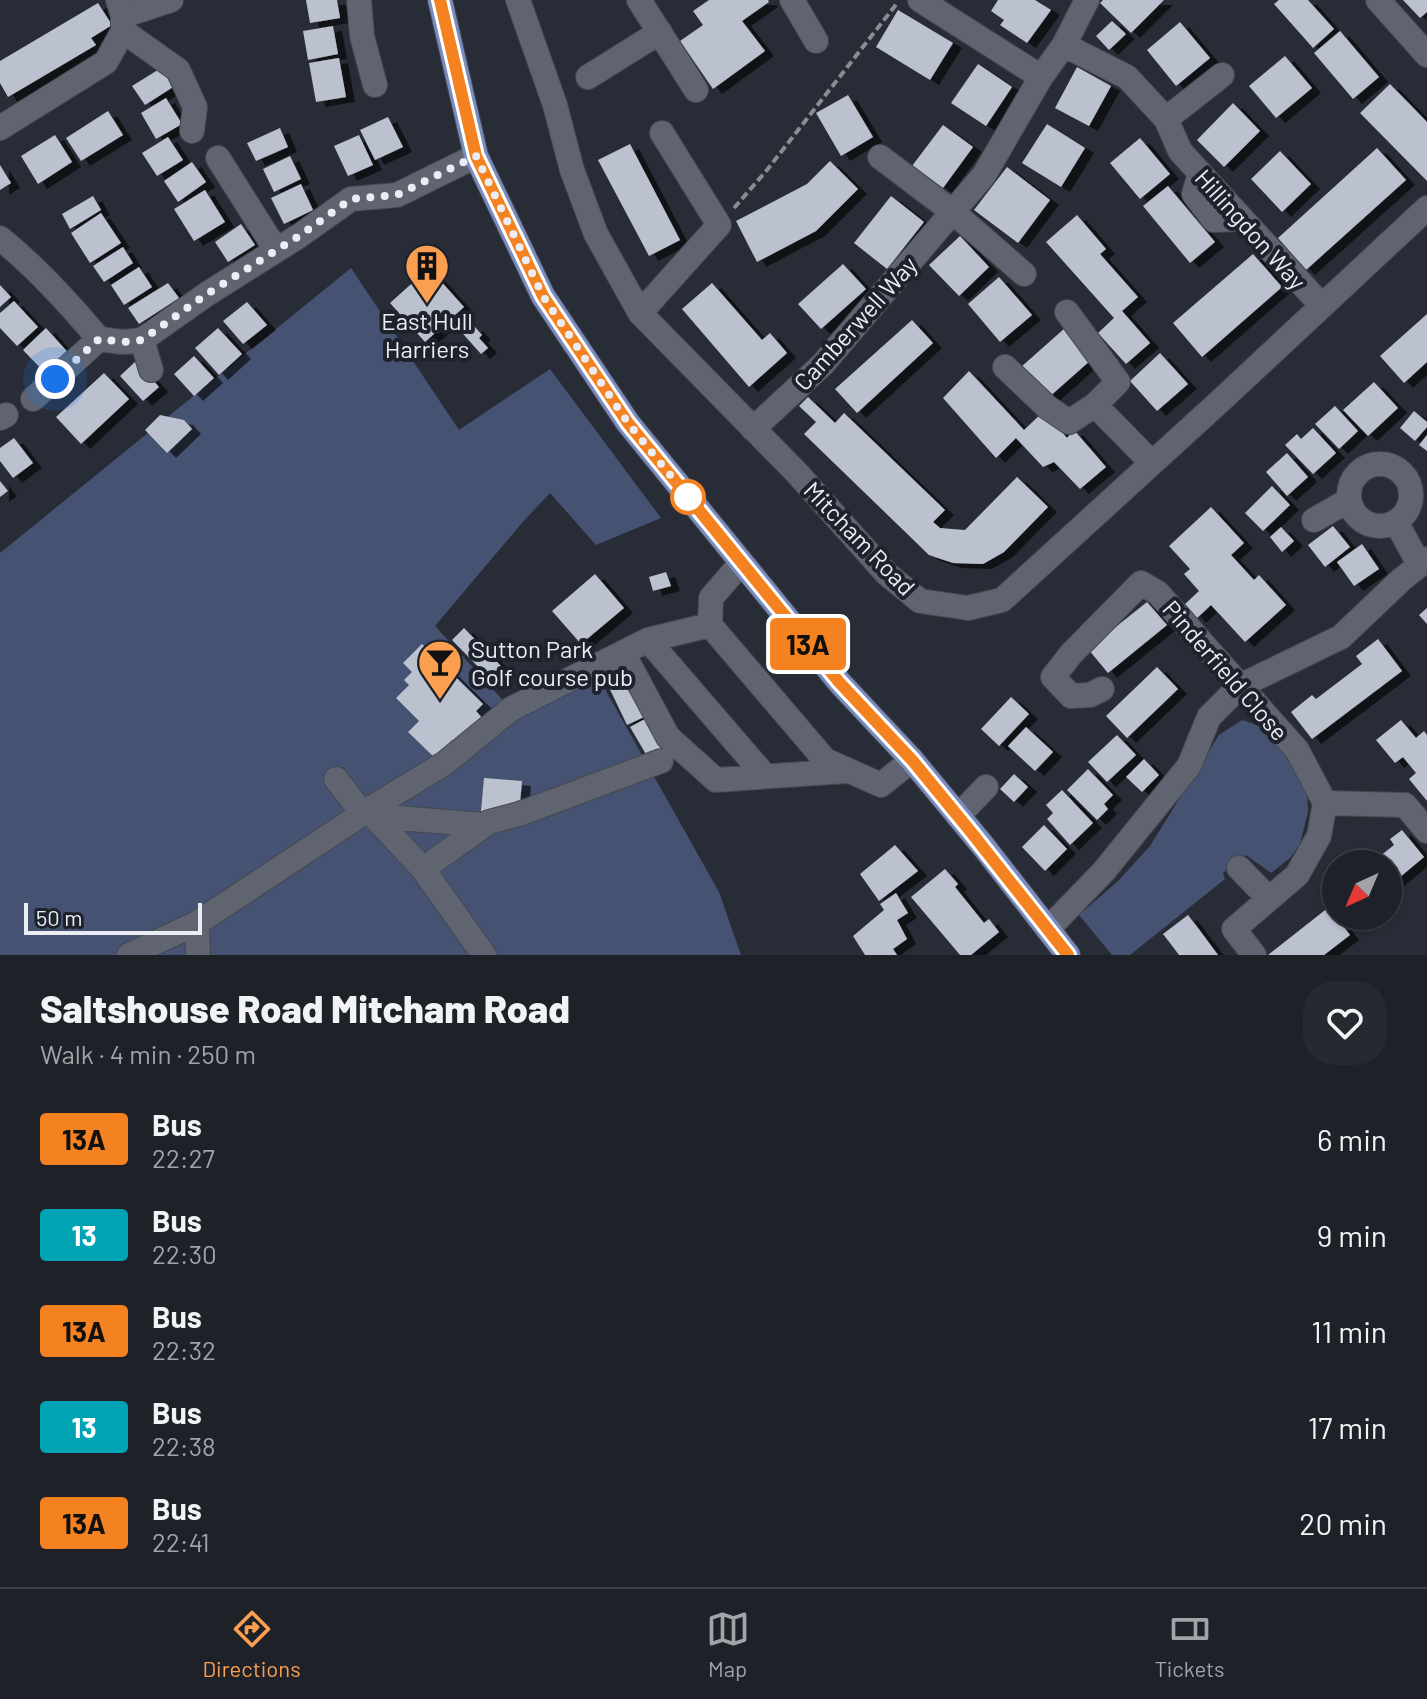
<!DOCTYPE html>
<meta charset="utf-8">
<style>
body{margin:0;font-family:Barlow,sans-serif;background:#262930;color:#f1f3f6;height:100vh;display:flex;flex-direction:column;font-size:30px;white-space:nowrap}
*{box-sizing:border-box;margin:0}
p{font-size:26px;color:#a1a3a8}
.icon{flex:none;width:44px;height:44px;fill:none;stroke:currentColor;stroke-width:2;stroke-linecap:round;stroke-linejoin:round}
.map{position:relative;height:955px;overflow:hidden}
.panel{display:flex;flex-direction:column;background:#1e2128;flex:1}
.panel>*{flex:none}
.badge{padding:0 16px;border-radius:6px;font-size:28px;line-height:52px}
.needle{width:52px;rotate:224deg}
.controls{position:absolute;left:1322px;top:850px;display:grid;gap:16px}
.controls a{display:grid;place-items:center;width:80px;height:80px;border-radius:50%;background:#1e2128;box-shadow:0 2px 6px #0004,0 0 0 2px #3c3e45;font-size:40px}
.scale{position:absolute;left:24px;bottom:20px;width:178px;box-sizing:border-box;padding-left:8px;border:4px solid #eaedf4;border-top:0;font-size:22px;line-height:28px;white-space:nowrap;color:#eaedf4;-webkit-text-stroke:6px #1e222c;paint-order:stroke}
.you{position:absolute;width:40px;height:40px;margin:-20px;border:6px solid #fff;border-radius:50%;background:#1a73e8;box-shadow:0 0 0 12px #1a73e833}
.map>.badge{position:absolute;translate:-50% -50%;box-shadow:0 0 0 4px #fff}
.round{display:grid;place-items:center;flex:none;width:84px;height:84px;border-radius:32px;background:#262930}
.summary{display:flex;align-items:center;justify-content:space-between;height:136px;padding:0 40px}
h1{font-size:38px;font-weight:800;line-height:60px}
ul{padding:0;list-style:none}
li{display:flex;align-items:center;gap:24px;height:96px;padding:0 40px}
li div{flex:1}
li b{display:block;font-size:30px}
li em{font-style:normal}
li .badge{min-width:88px;font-weight:700;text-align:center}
.dock{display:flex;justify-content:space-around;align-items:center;height:112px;border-top:2px solid #3c3e45;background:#1e2128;font-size:22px;color:#a1a3a8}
.dock a{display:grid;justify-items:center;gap:4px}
.dock .active{color:#fb9e50}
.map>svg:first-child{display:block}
</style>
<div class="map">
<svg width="1427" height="955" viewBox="0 0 1427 955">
<defs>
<filter id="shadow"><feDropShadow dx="9" dy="5" stdDeviation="0" flood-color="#0009"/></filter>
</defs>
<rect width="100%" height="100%" fill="#282c36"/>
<path fill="#465272" d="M351 268 459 430 550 369 661 518 596 545 550 493 521 524 435 626 511 709 597 675 719 892 741 955H0V553Z
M1242 720 1254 724 1271 734 1307 789 1308 812 1300 844 1290 858 1271 873 1246 855 1223 873 1225 879 1130 955H1112L1079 915 1118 881 1150 846 1219 735Z"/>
<path fill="#bcc1cf" filter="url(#shadow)" d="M306 0H337L340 18 310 23Z
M709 0H768L769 2 742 21 765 51 713 89 680 41 703 25 693 11Z
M998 0H1035L1051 10 1027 43 1000 25 1004 20 991 11Z
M1103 0H1164L1131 33 1100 3Z
M1279 0H1308L1334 29 1313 48 1274 4Z
M1403 0H1427V12L1420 18Z
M98 3 112 25 91 38 96 45 8 97 0 83V61Z
M898 10 953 43 930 80 876 47Z
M1112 21 1126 34 1109 50 1096 36Z
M1180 22 1210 58 1176 86 1147 50Z
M333 26 338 54 308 60 303 31Z
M1340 31 1379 77 1353 99 1314 53Z
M1285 56 1312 88 1276 118 1249 86Z
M339 58 346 97 316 102 309 63Z
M978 64 1012 87 986 126 951 103Z
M1077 67 1111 86 1089 126 1055 108Z
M161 68 173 87 145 105 132 86Z
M1390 84 1427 122V181L1360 113Z
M848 95 873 137 841 156 816 113Z
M166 98 182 124 156 139 141 113Z
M1233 103 1260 131 1224 167 1197 140Z
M108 111 123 135 81 161 66 138Z
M388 117 403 147 375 160 360 130Z
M1047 124 1085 148 1061 187 1022 163Z
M943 125 973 147 943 188 912 166Z
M280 128 288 147 256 161 247 143Z
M55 135 72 162 38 184 21 156Z
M359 135 373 165 348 176 334 146Z
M168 137 183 160 157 176 142 153Z
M1140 138 1170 174 1140 199 1110 163Z
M630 144 680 240 649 256 598 160Z
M1377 148 1406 180 1306 270 1278 238Z
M1280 151 1311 184 1282 212 1251 179Z
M290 156 301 179 274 192 263 169Z
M830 161 858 189 816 231 757 262 736 221 807 184Z
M192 162 206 182 178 202 164 181Z
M0 165 11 183 0 190Z
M1007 167 1050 200 1018 243 974 210Z
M301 184 313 210 284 224 271 198Z
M1168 186 1215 242 1190 263 1143 206Z
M205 190 225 222 194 241 174 209Z
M93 196 101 210 70 229 62 214Z
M891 196 924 222 887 269 854 243Z
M101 213 121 243 90 263 71 233Z
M1077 215 1106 249 1100 254 1138 297 1122 311 1150 343 1126 364 1098 333 1114 318 1046 242Z
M241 224 255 245 228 262 215 242Z
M960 236 989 267 959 296 929 265Z
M123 247 133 263 104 282 93 266Z
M1253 254 1282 287 1202 357 1173 323Z
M843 264 866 289 821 329 798 304Z
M139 267 152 287 124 305 111 285Z
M429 268 464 307 425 342 390 303Z
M999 277 1032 315 1000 342 968 304Z
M168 283 179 298 139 324 128 308Z
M712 283 762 340 770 333 787 353 749 387 682 309Z
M0 285 11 297 0 307Z
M14 301 38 327 17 346 0 328V313Z
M247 302 267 325 243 344 223 321Z
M1427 314V362L1404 383 1380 356Z
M464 319 472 328 474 326 482 335 479 338 488 348 481 354 456 326Z
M912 320 933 343 857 413 835 389Z
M46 328 72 357 50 378 23 350Z
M218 328 242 354 219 375 195 348Z
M1065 328 1092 359 1048 398 1021 367Z
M1160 353 1188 384 1157 411 1130 381Z
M194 356 214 378 194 396 174 374Z
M136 361 159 387 143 401 120 376Z
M969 371 1024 430 1044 411 1067 438 1074 430 1106 467 1080 489 1054 462 1043 467 1016 438 996 458 943 398Z
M104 373 129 399 81 444 56 417Z
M1374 382 1398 408 1368 436 1343 410Z
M808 397 835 423 844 413 945 510 933 522 940 528 965 530 1017 477 1048 507 1004 552 983 564 953 563 929 555 804 434 816 422 799 406Z
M1335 406 1358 431 1339 449 1315 424Z
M1414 411 1427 422V427L1415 441 1400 428Z
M160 415 184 420 192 429 167 453 145 430Z
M1313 428 1336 453 1313 474 1285 445 1297 434 1301 439Z
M1427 435V451L1419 445Z
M14 438 33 463 13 478 0 461V448Z
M1287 453 1308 477 1287 496 1266 472Z
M0 481 8 491 0 497Z
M1272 486 1290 505 1263 531 1245 513Z
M1211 507 1244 543 1231 555 1254 580 1259 575 1286 605 1245 642 1211 605 1197 618 1185 604 1199 591 1184 574 1190 569 1169 546Z
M1333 526 1350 547 1325 567 1308 545Z
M1281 527 1294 541 1282 552 1270 537Z
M1362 544 1379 569 1354 586 1337 562Z
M666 572 671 586 653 591 649 577Z
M595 574 624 608 581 644 552 611Z
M1147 602 1167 625 1108 673 1088 649Z
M1427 608V624L1419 615Z
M464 628 501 666 489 678 452 640Z
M1378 639 1402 671 1312 739 1291 712 1312 695 1316 699 1362 664 1356 656Z
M422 644 483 704 476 711 482 718 456 744 452 740 435 758 408 732 419 721 396 698 409 685 404 680 412 672 403 663Z
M1157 667 1178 689 1127 738 1106 716Z
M622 671 644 717 627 725 605 679Z
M1011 697 1029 714 999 746 981 729Z
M645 719 661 749 647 756 630 727Z
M1401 720 1416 738 1424 731 1427 735V801L1409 779 1416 773 1403 757 1395 763 1376 740Z
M1026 727 1053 752 1035 771 1008 746Z
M1117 735 1136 755 1107 782 1088 762Z
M1144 759 1159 775 1142 792 1126 777Z
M1088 769 1113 795 1104 804 1108 809 1097 820 1067 790Z
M1014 774 1028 787 1014 802 1000 789Z
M484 778 522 781 519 814 481 811Z
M1062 790 1093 823 1070 845 1047 819 1053 813 1046 805Z
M1044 825 1067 849 1045 871 1022 847Z
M1402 830 1424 857 1388 887V864H1370L1394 845 1390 839Z
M895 845 918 871 879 901 860 874Z
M945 869 958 884 955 887 984 923 989 919 999 932 971 955H960L911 897Z
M1336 882V911L1322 894Z
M896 893 908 913 897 920 907 939 893 949 897 955H865L853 936 884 910 880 904Z
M1329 907 1350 935 1324 955H1268Z
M1188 915 1198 928 1218 955H1179L1173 947 1163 934Z"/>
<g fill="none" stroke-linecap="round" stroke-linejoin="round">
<g stroke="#454851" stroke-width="26">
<path id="minor" d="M359 0 362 36 375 85
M518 0 555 105 572 170 596 234 640 313 797 473 887 574 920 601 968 608 1002 600 1218 403 1427 208
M639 0 696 90
M792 0 816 41
M920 0 1041 77
M1378 0 1427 55
M123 16 171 0
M123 31 178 70 195 107 192 131
M1064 45 1127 77 1166 119 1180 151 1322 306
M588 77 660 32
M1166 119 1222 75
M0 128 106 62 123 31V16L118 0
M880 157 953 212 1024 274
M218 158 276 250
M1200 173 1194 194 1214 220 1242 219
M0 238C37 268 68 302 99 339L122 342 142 340 207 294 299 236 351 199 397 195 476 156
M1067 312 1118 382 1095 405 1151 462
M640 313 719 225 662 133
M142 340 151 370
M1005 367 1047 407 1069 422 1095 405
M33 399 99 339
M0 418 6 415
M753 429 823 364 984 175 1041 77 1064 45 1087 0
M1349 495a31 31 0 1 1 62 0a31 31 0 1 1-62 0Z
M1314 520 1349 500
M1396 522 1419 564
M741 563 711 598 710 625 825 760 881 785 912 760
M648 640 765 776
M623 653 668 737 716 780 847 771
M1102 689 1090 695 1071 696 1053 677 1071 654 1141 583 1158 593 1297 750 1325 803 1319 836 1297 875 1234 929 1254 955
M336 779 363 814
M1325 803 1405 805 1427 831
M374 816 484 825
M958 816 986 787
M1239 868 1269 899
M423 869 368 810 445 763 511 709 648 640 710 625
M1048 929 1104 871 1189 766 1209 717 1240 686 1341 637 1401 580 1427 559
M129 955 197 923
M198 955 197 923 368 810
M484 955 423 869 489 822 519 814 661 761"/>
</g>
<g stroke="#454851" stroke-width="26">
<path id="major" d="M440 0 476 156 543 296 628 423 839 682 912 760 984 847 1068 955"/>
</g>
<path stroke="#888c94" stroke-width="4" stroke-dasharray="8 4" stroke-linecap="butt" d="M734 208 767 170 898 2"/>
<use href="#minor" stroke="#5f6470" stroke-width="24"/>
<use href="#major" stroke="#7a8cbd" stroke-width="24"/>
</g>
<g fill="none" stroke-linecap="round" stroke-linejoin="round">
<g stroke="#fff" stroke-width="18">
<path id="line" d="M440 0 476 156 543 296 628 423 839 682 912 760 971 832 1068 955"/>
</g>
<use href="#line" stroke="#f58220" stroke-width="12"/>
<path stroke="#eaedf4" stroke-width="8" stroke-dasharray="0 14.4" d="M55 379 99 339 122 342 142 340 207 294 299 236 351 199 397 195 476 156 543 296 628 423 688 497"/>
</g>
<defs>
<g id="building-pin" transform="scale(2.3)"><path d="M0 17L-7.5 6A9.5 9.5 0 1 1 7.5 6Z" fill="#fb9e50" stroke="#1e222c"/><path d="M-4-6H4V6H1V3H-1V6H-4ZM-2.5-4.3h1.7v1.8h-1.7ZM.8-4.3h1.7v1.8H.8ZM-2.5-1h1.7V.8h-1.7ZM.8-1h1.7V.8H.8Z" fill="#111"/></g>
<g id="bar-pin" transform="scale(2.3)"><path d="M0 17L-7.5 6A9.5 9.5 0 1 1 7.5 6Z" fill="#fb9e50" stroke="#1e222c"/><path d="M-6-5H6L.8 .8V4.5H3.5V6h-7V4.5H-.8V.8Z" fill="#111"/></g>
</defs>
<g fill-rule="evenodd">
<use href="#building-pin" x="427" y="266"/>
<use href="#bar-pin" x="440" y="662"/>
</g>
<circle fill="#fff" stroke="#f58220" stroke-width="4" cx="688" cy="497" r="16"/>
<g text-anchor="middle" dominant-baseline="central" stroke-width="8" stroke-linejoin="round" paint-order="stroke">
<g font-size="24" fill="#eaedf4" stroke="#1e222c">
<text transform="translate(1251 229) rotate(48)">Hillingdon Way</text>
<text transform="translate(855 323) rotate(-48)">Camberwell Way</text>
<text transform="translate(860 538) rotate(46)">Mitcham Road</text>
<text transform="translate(1226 670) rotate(49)">Pinderfield Close</text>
</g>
<g font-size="24" fill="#eaedf4" stroke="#1e222c">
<text x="427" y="320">East Hull<tspan x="427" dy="28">Harriers</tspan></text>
<text x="471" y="648" text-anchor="start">Sutton Park<tspan x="471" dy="28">Golf course pub</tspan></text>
</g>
</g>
</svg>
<div class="controls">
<a><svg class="needle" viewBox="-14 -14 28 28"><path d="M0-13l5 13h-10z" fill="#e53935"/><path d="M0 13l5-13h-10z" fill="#a1a3a8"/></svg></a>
</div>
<div class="scale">50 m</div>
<div class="you" style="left:55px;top:379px"></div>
<b class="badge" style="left:808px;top:644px;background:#f58220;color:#111">13A</b>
</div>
<section class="panel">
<div class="summary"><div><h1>Saltshouse Road Mitcham Road</h1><p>Walk · 4 min · 250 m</p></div><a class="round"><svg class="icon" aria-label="heart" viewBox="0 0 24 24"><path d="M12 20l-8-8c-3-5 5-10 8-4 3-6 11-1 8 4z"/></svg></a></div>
<ul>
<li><span class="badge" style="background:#f58220;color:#111">13A</span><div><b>Bus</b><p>22:27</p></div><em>6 min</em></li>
<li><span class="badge" style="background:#00a3b4;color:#fff">13</span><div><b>Bus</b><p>22:30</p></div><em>9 min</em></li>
<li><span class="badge" style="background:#f58220;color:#111">13A</span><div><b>Bus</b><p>22:32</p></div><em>11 min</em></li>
<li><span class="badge" style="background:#00a3b4;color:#fff">13</span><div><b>Bus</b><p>22:38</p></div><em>17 min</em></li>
<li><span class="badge" style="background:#f58220;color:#111">13A</span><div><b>Bus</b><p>22:41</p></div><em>20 min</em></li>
</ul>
</section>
<nav class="dock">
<a class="active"><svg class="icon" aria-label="directions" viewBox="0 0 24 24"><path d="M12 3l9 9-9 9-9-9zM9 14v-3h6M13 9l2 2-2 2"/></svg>Directions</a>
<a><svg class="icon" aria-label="map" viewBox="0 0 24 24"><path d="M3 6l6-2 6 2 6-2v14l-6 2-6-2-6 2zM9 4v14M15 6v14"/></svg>Map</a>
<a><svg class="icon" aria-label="tickets" viewBox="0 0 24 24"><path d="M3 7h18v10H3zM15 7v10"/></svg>Tickets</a>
</nav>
